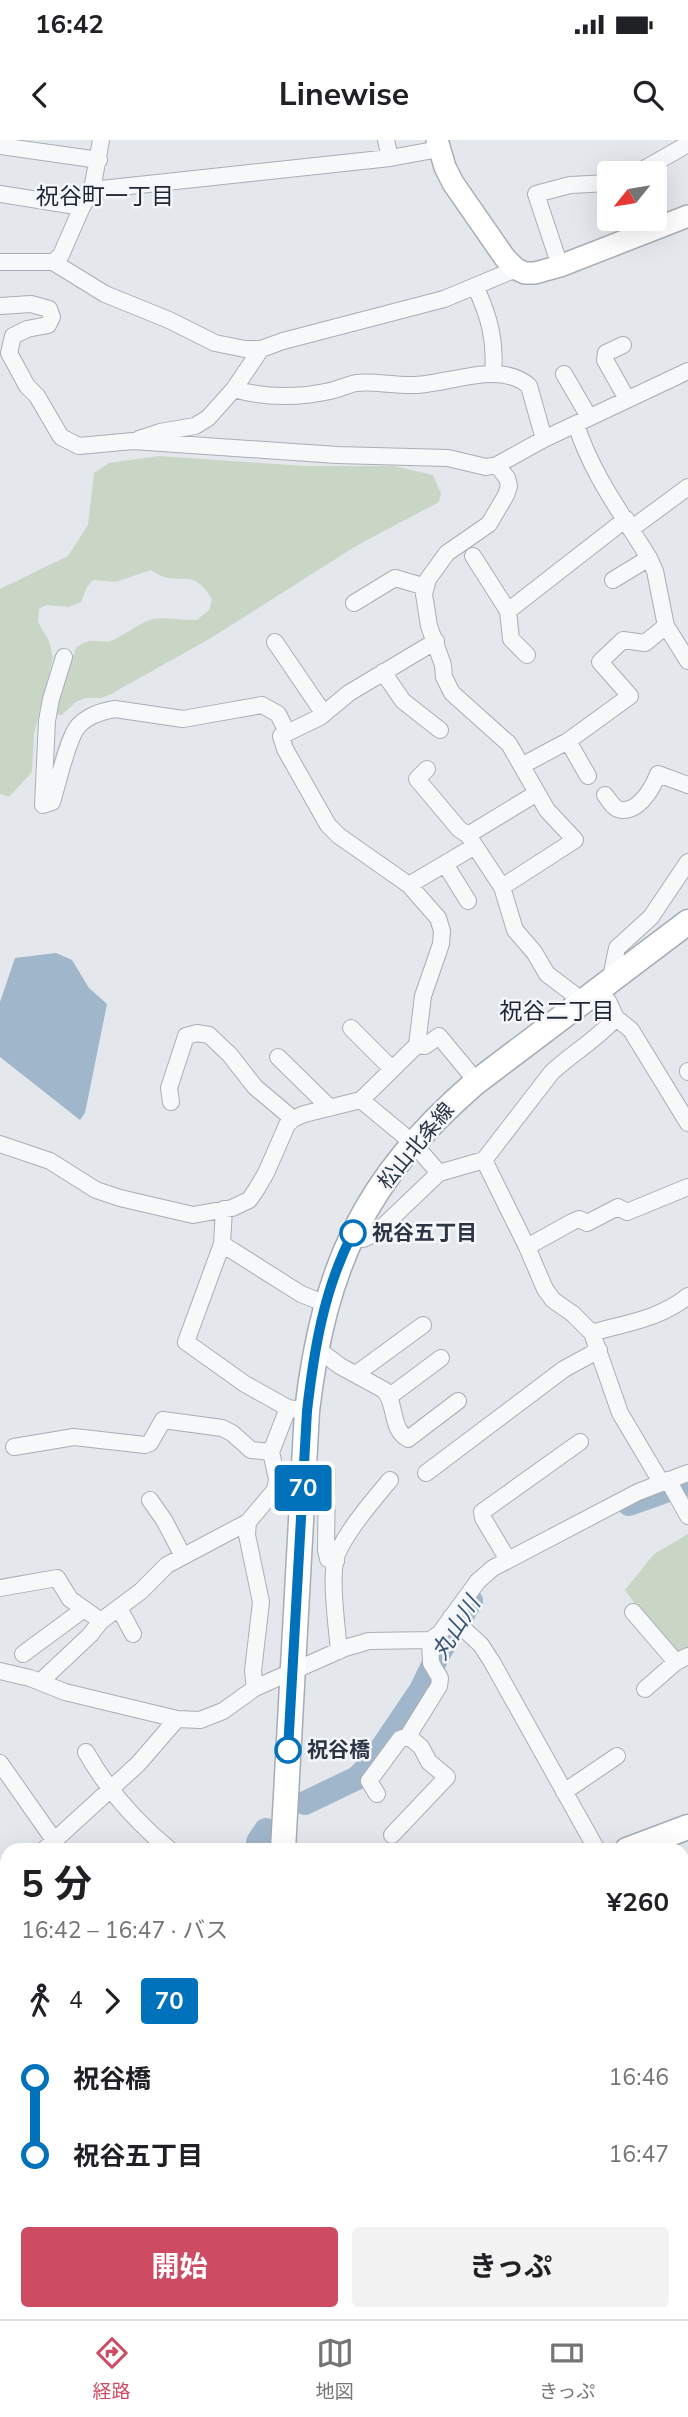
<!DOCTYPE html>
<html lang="ja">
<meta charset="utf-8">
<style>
body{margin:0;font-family:"Nunito Sans","Noto Sans JP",sans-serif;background:#f2f2f2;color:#202124;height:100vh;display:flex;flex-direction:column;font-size:26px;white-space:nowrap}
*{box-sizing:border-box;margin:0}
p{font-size:23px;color:#757577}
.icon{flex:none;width:38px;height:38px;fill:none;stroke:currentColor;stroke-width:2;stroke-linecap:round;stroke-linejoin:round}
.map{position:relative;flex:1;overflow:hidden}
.details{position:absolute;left:0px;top:1703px;width:690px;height:478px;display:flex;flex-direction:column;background:#fff;border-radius:21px 21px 0 0;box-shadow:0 7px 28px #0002}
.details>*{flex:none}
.badge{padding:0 14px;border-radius:5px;font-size:24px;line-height:46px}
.needle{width:46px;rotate:240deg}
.tools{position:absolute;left:597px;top:21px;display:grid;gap:14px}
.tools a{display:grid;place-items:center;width:70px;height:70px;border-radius:7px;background:#fff;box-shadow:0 7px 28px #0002;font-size:35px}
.map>.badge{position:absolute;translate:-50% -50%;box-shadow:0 0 0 4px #fff}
.legs{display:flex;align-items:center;gap:10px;height:77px;padding:0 21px;font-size:23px}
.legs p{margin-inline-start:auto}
.head{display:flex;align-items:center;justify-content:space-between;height:119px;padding:0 21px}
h1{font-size:38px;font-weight:700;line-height:52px}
.primary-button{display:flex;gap:14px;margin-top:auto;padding:14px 21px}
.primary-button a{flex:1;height:80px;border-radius:7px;background:#cd4c63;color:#fff;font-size:28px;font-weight:700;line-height:80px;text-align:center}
.primary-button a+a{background:#f2f2f2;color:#202124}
ul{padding:0 21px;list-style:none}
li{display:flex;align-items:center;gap:24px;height:77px;font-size:26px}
li i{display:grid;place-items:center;width:10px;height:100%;margin:0 9px;background:currentColor}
li i::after{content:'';width:18px;height:18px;margin:-9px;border:5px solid;border-radius:50%;background:#fff}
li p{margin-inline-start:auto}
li:first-child i{background:linear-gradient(#0000 50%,currentColor 0)}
li:last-child i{background:linear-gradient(currentColor 50%,#0000 0)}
.status{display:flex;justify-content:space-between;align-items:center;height:49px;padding:0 35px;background:#fff;direction:ltr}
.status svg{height:19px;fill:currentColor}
header{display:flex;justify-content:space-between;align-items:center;height:91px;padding:0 21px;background:#fff;font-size:32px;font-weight:700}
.menu{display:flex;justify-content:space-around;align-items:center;height:98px;border-top:2px solid #e0e0e0;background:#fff;font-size:19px;color:#757577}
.menu a{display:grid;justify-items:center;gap:4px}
.menu .on{color:#cd4c63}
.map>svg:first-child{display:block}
</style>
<div class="status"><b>16:42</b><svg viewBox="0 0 49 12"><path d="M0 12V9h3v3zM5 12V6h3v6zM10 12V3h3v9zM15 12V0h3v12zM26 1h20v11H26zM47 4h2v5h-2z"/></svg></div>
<header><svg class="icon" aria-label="back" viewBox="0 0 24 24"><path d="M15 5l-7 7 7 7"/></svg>Linewise<svg class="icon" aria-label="search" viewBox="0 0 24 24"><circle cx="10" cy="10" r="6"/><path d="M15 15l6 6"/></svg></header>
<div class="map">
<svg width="688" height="2179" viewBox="0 0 688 2179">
<rect width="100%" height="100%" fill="#e4e7eb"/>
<path fill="#c9d5c5" d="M159 316 304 326H394L433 335 441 354 439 362 356 406 211 498 111 554 101 558H85L76 562 62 575H54L76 508C94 494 100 506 113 500 124 495 135 487 147 481 161 475 182 481 197 480L209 470 212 459C190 423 180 451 151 430L115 442 93 440 87 447 81 462 69 467 46 465 39 469 38 482 49 501 53 518 34 594 32 632 9 657 0 654V449L68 416 88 385 94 333 109 323Z
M688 1394V1512L675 1519 625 1450 654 1414Z
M688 2094V2179H597L603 2174H682L683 2102Z
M7 2099V2170L0 2176V2106Z
M371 2174H523L524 2179H362Z"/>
<path fill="#a0b6ca" d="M56 813 72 820 89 848 107 864 85 973 80 980 0 917V862L15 818Z"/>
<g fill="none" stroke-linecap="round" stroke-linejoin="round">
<path stroke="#a0b6ca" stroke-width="24" d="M629 1364 688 1343
M305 1663 357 1638 371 1624 421 1550 439 1513 471 1461
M258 1710V1702L266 1690
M19 2179 22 2174"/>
<g stroke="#a9aeb6" stroke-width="18">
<path id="street" d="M386 0 390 18
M0 6 99 20
M637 33 688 4
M92 50 390 18 439 9
M0 54 82 67
M0 122H53L105 154 169 180 215 203 245 209H261
M53 122 61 115 82 67 92 50 101 0
M560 126 536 54 570 45 609 43
M476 148C489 176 496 201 493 233
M0 166 31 164 49 169 52 177 48 185 27 189 13 196 9 213 27 246 37 256 61 297 79 306 133 301 337 315 448 318 486 327 497 325 544 299 688 231
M623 205 606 213 605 220 627 259
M564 234 589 277
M234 249C265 258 298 258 330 251 339 249 347 245 356 243 375 241 395 246 415 245 449 244 500 220 529 246L544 299
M576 284C591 333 622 374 649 418L655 431 666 486 688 521
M139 299 160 292 195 286 208 278 234 249 261 209 283 201 444 159 516 129
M497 325 507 338 509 346 506 355 489 384 447 413 428 439 424 454 429 486 443 525 444 537 452 553 509 604 547 670 575 700 502 747
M631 389 688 347
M473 416 508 471 626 379
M613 440 649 418
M354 463 395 438 426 447
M508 471 511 499 527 515
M275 502 324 574
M64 517 51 559 47 581 43 665 52 662C58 643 66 605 76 589 84 577 101 571 115 569L183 579 262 565 278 574 287 592
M383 532 403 561 440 590
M568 601 588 636
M523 625 568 601 630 556 600 522 623 500 645 503 666 486
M605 655C610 661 614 670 622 670 640 671 653 647 658 634L688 645
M468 695 537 653
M475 706 502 747 515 790 534 812 547 834 584 862
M445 724 468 761
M409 745 475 706 468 695 459 689 417 639 427 629
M610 842 617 808 651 777 688 722
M616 878 631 890 688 983
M351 888 392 929
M417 905 425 906 439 896 477 942
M278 917 330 968
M688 931V932
M361 960 413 1003 439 1033
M171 962 169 948 186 896 197 893 209 895 230 915 255 947 293 979
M0 1004 50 1021 96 1050 120 1058 193 1075 232 1068 249 1060 256 1050 266 1033 287 985 293 979 304 974 361 960 417 905 423 856 441 804 442 791 438 778 409 745 339 696 328 685 285 609 281 596 320 577 349 553 436 501
M484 1020 527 1107 545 1149 553 1160 573 1174 592 1193 620 1273 661 1342
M224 1069 222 1104 186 1202 245 1244 288 1268
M350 1098 363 1099 376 1093 439 1033 484 1020 552 932C573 913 597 899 616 878L608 861 599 851
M222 1104 301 1154 326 1164
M527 1107 572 1082 579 1079 587 1083 618 1067 627 1072 688 1047
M592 1193C626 1183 660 1179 688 1156
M316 1208 340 1226 384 1250C397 1264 390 1289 408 1299L458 1261
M356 1234 423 1185
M390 1256 441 1218
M14 1307 74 1297 145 1305 150 1303 163 1280 222 1288 232 1293 251 1310 271 1312
M327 1331 326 1410 328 1419 336 1421
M426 1333 564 1229 599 1210
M668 1340 688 1376
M150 1360 164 1380 183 1416
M508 1420 483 1378 482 1372 580 1302
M0 1448 57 1438 70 1459 101 1481
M119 1468 133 1494
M633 1472 676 1522
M451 1477 481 1505 492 1522 597 1710
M339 1511C337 1488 330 1438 336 1417 344 1394 374 1359 390 1340
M23 1514 84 1469
M0 1531 30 1538 65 1552 177 1579 200 1580 223 1571 255 1548 345 1508 369 1501 430 1500 440 1493 478 1441 493 1428 638 1352 688 1333
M40 1542 90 1495 101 1481 141 1451 167 1425 248 1382
M255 1548 253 1531 261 1462 247 1395 248 1382 275 1350 277 1339 271 1312 288 1268 307 1271
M645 1549 676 1522 688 1516
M86 1612C108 1651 135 1681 170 1710
M0 1623 54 1700
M564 1652 617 1616
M377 1654 369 1641 400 1599 408 1596 439 1546 440 1538 431 1523 430 1500
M392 1695 447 1637 429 1622 421 1607 408 1596
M44 1710 138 1624 177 1579
M0 1751 7 1746
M0 1788H7
M682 1874 688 1878
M185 2174 190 2179
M38 2179 41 2174
M93 2179 95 2174
M140 2179 141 2174"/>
</g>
<g stroke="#a9aeb6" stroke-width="24">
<path id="secondary" d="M437 0 445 27 453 43 505 118 516 129 525 133H535L560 126 688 76"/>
</g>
<g stroke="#a3acb7" stroke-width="27">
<path id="primary" d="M283 1710 307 1271C324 1127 364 1039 475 943L688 782
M627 1710 688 1687
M0 2043 7 2037"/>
</g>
<use href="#street" stroke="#f6f8fa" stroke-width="16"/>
<use href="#secondary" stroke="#fff" stroke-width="21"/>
<use href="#primary" stroke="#fff" stroke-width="24"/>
</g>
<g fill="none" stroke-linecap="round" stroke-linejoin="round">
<g stroke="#fff" stroke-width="16">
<path id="line-1" d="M288 1610 307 1271C314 1210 324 1148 353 1093"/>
</g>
<use href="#line-1" stroke="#0072bc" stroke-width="10"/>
</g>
<g fill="#fff" stroke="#0072bc" stroke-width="3.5">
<circle cx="353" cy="1093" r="12"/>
<circle cx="288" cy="1610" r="12"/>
</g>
<g text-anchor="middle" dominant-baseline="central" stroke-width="5" stroke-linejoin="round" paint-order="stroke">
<g font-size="21" fill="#2b3544" stroke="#f4f6f9">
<text transform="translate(416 1006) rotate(-50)">松山北条線</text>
</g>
<g font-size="21" font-weight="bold" fill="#2b3544" stroke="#f4f6f9" text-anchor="start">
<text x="372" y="1093">祝谷五丁目</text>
<text x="307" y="1610">祝谷橋</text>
</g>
<g font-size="23" fill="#1d2635" stroke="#f4f6f9">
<text x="105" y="56">祝谷町一丁目</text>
<text x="557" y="871">祝谷二丁目</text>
</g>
<g font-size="23" font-style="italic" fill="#365577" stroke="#f4f6f9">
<text transform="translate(456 1488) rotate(-58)">丸山川</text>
</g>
</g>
</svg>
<div class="tools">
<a><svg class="needle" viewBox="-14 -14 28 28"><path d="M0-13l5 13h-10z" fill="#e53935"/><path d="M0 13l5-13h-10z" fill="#757577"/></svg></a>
</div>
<b class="badge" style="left:303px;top:1348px;background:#0072bc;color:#fff">70</b>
<section class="details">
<div class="head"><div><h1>5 分</h1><p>16:42 – 16:47 · バス</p></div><b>¥260</b></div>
<div class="legs"><svg class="icon" aria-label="walk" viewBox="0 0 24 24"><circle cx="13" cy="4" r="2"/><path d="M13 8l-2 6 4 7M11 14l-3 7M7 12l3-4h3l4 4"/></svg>4<svg class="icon" aria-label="forward" viewBox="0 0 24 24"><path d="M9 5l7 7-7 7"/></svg><b class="badge" style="background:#0072bc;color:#fff">70</b></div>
<ul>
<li><i style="color:#0072bc"></i><b>祝谷橋</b><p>16:46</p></li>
<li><i style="color:#0072bc"></i><b>祝谷五丁目</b><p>16:47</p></li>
</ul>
<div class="primary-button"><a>開始</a><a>きっぷ</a></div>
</section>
</div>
<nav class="menu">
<a class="on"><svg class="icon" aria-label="directions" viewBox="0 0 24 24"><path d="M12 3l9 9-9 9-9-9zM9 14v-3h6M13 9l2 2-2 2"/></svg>経路</a>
<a><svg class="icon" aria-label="map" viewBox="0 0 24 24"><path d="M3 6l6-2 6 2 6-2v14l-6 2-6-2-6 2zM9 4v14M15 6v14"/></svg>地図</a>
<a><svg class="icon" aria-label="tickets" viewBox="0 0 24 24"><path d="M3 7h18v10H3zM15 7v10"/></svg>きっぷ</a>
</nav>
